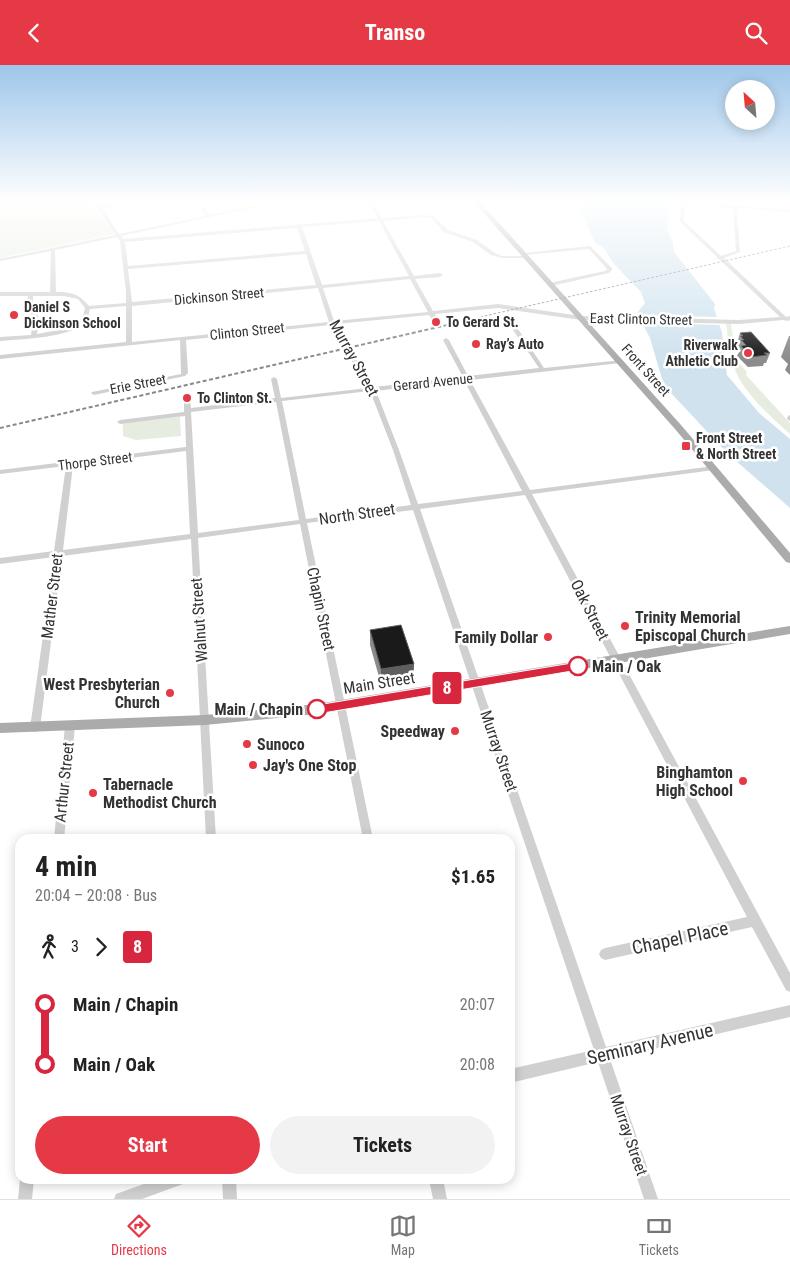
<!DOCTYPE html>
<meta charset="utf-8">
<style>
body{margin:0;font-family:"Roboto Condensed",sans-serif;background:#f2f2f2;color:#222;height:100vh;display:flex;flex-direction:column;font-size:19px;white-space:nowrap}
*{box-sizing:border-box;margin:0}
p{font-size:16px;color:#767676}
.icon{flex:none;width:28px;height:28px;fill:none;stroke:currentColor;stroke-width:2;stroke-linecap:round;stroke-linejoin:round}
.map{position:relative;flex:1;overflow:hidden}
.drawer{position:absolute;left:15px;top:769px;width:500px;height:350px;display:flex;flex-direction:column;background:#fff;border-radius:15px;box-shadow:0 2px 12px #0003}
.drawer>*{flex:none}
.badge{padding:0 10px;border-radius:4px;font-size:18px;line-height:32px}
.needle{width:32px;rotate:334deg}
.tools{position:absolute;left:725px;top:15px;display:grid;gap:10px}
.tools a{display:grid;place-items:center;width:50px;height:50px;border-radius:50%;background:#fff;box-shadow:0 2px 12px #0003;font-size:25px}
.map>.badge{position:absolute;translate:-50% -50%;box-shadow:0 0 0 2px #fff}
.legs{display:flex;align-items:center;gap:8px;height:55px;padding:0 20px;font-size:16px}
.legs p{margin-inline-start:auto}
.summary{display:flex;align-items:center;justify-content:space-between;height:85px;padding:0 20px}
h1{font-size:28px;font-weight:700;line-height:38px}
.cta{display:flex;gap:10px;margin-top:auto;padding:10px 20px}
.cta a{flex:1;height:58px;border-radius:30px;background:#e63946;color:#fff;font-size:20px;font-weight:700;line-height:58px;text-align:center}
.cta a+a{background:#f2f2f2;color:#222}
ul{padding:0 20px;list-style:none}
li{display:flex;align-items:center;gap:18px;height:60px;font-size:19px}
li i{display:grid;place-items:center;width:8px;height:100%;margin:0 6px;background:currentColor}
li i::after{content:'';width:12px;height:12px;margin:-6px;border:4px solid;border-radius:50%;background:#fff}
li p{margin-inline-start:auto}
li:first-child i{background:linear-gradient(#0000 50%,currentColor 0)}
li:last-child i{background:linear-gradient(currentColor 50%,#0000 0)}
header{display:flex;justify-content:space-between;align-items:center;height:65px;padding:0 20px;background:#e63946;color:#fff;font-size:22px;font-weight:700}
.tabs{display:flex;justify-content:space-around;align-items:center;height:70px;border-top:1px solid #e0e0e0;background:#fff;font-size:14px;color:#767676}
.tabs a{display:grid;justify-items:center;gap:2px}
.tabs .selected{color:#e63946}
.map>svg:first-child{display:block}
</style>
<header><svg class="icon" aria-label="back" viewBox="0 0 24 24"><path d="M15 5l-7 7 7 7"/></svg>Transo<svg class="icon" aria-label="search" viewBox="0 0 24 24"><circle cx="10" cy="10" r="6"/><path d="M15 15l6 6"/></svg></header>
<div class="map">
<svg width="790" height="1134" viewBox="0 0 790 1134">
<rect width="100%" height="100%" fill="#fff"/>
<path fill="#e6ecdf" d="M0 137H91L114 169 0 193Z
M726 259H731L737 296 747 307 746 310 790 358V369C767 348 739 325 731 293 728 282 728 270 726 259Z
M180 352 181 371 136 375 123 371V358Z"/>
<path fill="#cfe2ee" d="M577 137H665L669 141 667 165 673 177 674 187 715 239 714 243 722 268 727 310 759 348 790 374V443L728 389 671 328 662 314 650 273 637 248 645 238 641 227 613 198 604 183 595 178Z"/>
<path fill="#fff" d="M635 250 719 252 722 260 640 258Z"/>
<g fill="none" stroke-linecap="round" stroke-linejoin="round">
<path fill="#d0d0d0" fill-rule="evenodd" d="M94 137H98L101 141 127 137H138L103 144 119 169 206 151 194 137H199L210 150 272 137H281L121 171 123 174 378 153 369 137H373L382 153 423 150 434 151 448 165 477 175 495 188 502 191H527L529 192 527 193H502L491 190 473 177 444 167 431 153 423 152 383 156 414 211 440 208 443 210 440 212 415 214 433 246 498 239 581 251 739 255 780 252 719 194H717V192L680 157 681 138 690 137 790 145V147L737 143 740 187 724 193 786 252 790 251V255L788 256 783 255 739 259 581 255 498 243 435 249 438 255 435 257 433 256 429 250 336 259 374 322 463 312 443 275 446 273 449 275 468 311 539 303 509 259 512 257 514 258 544 303 622 295 623 296 620 298 470 315 530 425 714 401 718 403 714 405 532 429 790 908V927L786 925 752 862 605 895 601 893 599 889 601 885 605 883 747 852 525 430 420 444 606 982 790 940V952L610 994 658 1134H644L598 997 510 1018V1004L594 985 413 445 307 458 373 774H363L300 459 198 473 216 774H206L191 474 62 491 40 663 38 666 35 667 32 666 30 663 54 492 0 499V493L54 486 66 401 0 409V405L186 382 185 351 120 359 117 357 120 355 184 347V336L187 334 190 336 191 343 275 333 271 314 274 312 277 314 281 333 368 323 330 260 186 275 188 308 185 311 94 330 91 328 92 327 181 309 180 275 0 294V290L126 277V241L90 244C89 248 88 253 86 256 74 273 20 274 0 276V272L31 270 33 254 27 238 28 231H0V227H50L51 186 0 196V194L115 170ZM685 139 733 143 736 186 721 191 684 156ZM379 156 409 211 322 220 302 162ZM297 163 305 186 128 201 125 177ZM117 172 120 176 126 226V238L89 241C79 229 72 227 56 227L55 185ZM306 189 316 220 132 237 128 204ZM410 214 428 247 334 256 323 223ZM318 223 329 257 132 277V241ZM33 231H64L78 234 85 243 82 254 64 264 37 269 39 254 33 238ZM464 315 522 426 418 439 399 385 376 326ZM370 326 393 385 411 440 306 454 282 336ZM276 337 299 455 198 468 191 347ZM186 386 190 469 63 485 73 400Z
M590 181 612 203V205L609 208 551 221 548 219 549 218 605 206 607 204 589 184 524 190 522 189 524 188Z
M790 350V356L787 354 788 351Z
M70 657 73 658 75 661 64 774H54L65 661 67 658Z
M20 1114H34L32 1134H18Z
M158 1114H185L183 1119 142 1134H114L116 1129Z
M222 1114H236L237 1134H223Z
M429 1114H443L447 1134H433Z"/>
<path fill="#ababab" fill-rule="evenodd" d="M474 137H480L681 360 790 488V498L786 497 675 364Z
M790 561V569L317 649 205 660 0 668V658L205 650 317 639Z"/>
<path stroke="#888" stroke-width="1" stroke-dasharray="2.5 2" stroke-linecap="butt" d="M476 253 790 181"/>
<path stroke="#888" stroke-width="2" stroke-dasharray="4 2.5" stroke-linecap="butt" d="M0 363 482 252"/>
</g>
<path fill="#8c8c8c" d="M740 268 770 288 766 298H764L763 301 748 302 737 291 739 287 737 285 738 283 737 281 738 279 737 278Z
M789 271H790V310L785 305 788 299 781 292Z
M370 565 414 599 413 614 381 619 370 580Z"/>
<path fill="#5f5f5f" d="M414 599 413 614 381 619V604Z"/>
<path fill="#1a1a1a" stroke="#5f5f5f" d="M751 267 770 288H764L767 290 751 292 741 281 746 280 741 275H744L740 271H743L740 268Z
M401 560 414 599 381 604 370 565Z"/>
<linearGradient id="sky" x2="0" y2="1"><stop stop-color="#9ec6ea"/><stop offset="0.46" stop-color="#fff"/><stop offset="1" stop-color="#fff" stop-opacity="0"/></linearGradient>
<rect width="790" height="296" fill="url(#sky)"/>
<path fill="#d7263d" stroke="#fff" d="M578 597 583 601 578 605 317 649 311 644 317 640Z"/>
<g fill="#e63946" stroke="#fff" stroke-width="2">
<circle cx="14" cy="250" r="5"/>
<circle cx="436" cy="257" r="5"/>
<circle cx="476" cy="279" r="5"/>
<circle cx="748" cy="288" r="5"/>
<circle cx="187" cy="333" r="5"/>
<rect x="681" y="376" width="10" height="10" rx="2.5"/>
<circle cx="625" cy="561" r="5"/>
<circle cx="548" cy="572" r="5"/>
<circle cx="170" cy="628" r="5"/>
<circle cx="455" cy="666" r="5"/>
<circle cx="247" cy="679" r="5"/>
<circle cx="253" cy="700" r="5"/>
<circle cx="743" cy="716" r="5"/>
<circle cx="93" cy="728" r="5"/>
</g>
<g fill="#fff" stroke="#d7263d" stroke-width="2.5">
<circle cx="578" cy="601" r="9"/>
<circle cx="317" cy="644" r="9"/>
</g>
<g text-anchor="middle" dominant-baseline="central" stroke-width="5" stroke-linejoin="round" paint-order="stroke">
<g font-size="14" fill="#333" stroke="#fff">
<text transform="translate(219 231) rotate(-5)">Dickinson Street</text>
<text transform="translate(641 254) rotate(1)">East Clinton Street</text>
<text transform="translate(247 266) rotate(-6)">Clinton Street</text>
<text transform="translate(646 305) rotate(48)">Front Street</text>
<text transform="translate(433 317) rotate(-6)">Gerard Avenue</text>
<text transform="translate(138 319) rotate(-11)">Erie Street</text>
<text transform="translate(95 396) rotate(-7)">Thorpe Street</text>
</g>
<g font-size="14" font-weight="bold" fill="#333" stroke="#fff" text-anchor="start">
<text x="24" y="242">Daniel S<tspan x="24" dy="16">Dickinson School</tspan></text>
<text x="446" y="257">To Gerard St.</text>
<text x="486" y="279">Ray’s Auto</text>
<text x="738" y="280" text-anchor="end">Riverwalk<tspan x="738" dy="16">Athletic Club</tspan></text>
<text x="197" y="333">To Clinton St.</text>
<text x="696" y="373">Front Street<tspan x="696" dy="16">&amp; North Street</tspan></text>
</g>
<g font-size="16" fill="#333" stroke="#fff">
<text transform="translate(354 293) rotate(61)">Murray Street</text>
<text transform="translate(357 449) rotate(-8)">North Street</text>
<text transform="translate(52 531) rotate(-83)">Mather Street</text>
<text transform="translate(321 544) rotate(78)">Chapin Street</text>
<text transform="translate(590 545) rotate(63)">Oak Street</text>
<text transform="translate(199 555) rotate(-94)">Walnut Street</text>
<text transform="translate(379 618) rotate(-9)">Main Street</text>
<text transform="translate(499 686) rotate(71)">Murray Street</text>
<text transform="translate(64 717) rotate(-84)">Arthur Street</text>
<text transform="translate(629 1070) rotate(71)">Murray Street</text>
</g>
<g font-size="16" font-weight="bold" fill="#333" stroke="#fff" text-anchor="start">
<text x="635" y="552">Trinity Memorial<tspan x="635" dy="18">Episcopal Church</tspan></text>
<text x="538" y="572" text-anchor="end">Family Dollar</text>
<text x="160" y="619" text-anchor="end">West Presbyterian<tspan x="160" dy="18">Church</tspan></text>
<text x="445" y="666" text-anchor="end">Speedway</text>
<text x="257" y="679">Sunoco</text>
<text x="263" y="700">Jay's One Stop</text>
<text x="733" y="707" text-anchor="end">Binghamton<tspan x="733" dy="18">High School</tspan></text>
<text x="103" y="719">Tabernacle<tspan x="103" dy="18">Methodist Church</tspan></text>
</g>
<g font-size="16" font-weight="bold" fill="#333" stroke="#fff" text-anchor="start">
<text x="592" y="601">Main / Oak</text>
<text x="303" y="644" text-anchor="end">Main / Chapin</text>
</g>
<g font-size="19" fill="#333" stroke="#fff">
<text transform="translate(680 873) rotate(-12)">Chapel Place</text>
<text transform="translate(650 979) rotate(-13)">Seminary Avenue</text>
</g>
</g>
</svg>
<div class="tools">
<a><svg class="needle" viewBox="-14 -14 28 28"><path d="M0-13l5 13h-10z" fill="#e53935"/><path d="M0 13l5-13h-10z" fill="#767676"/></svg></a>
</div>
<b class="badge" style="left:447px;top:623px;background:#d7263d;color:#fff">8</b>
<section class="drawer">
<div class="summary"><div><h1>4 min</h1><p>20:04 – 20:08 · Bus</p></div><b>$1.65</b></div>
<div class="legs"><svg class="icon" aria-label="walk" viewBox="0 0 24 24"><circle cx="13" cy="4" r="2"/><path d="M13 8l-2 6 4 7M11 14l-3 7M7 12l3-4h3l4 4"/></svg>3<svg class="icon" aria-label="forward" viewBox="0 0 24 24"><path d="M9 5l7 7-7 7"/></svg><b class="badge" style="background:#d7263d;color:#fff">8</b></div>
<ul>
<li><i style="color:#d7263d"></i><b>Main / Chapin</b><p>20:07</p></li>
<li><i style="color:#d7263d"></i><b>Main / Oak</b><p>20:08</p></li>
</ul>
<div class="cta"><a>Start</a><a>Tickets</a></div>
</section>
</div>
<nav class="tabs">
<a class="selected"><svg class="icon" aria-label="directions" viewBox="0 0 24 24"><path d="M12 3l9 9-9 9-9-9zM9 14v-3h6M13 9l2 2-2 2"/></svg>Directions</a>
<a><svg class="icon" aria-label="map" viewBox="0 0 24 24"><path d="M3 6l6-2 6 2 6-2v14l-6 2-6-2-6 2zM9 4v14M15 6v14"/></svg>Map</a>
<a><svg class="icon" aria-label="tickets" viewBox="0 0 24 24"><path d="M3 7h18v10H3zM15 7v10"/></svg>Tickets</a>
</nav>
